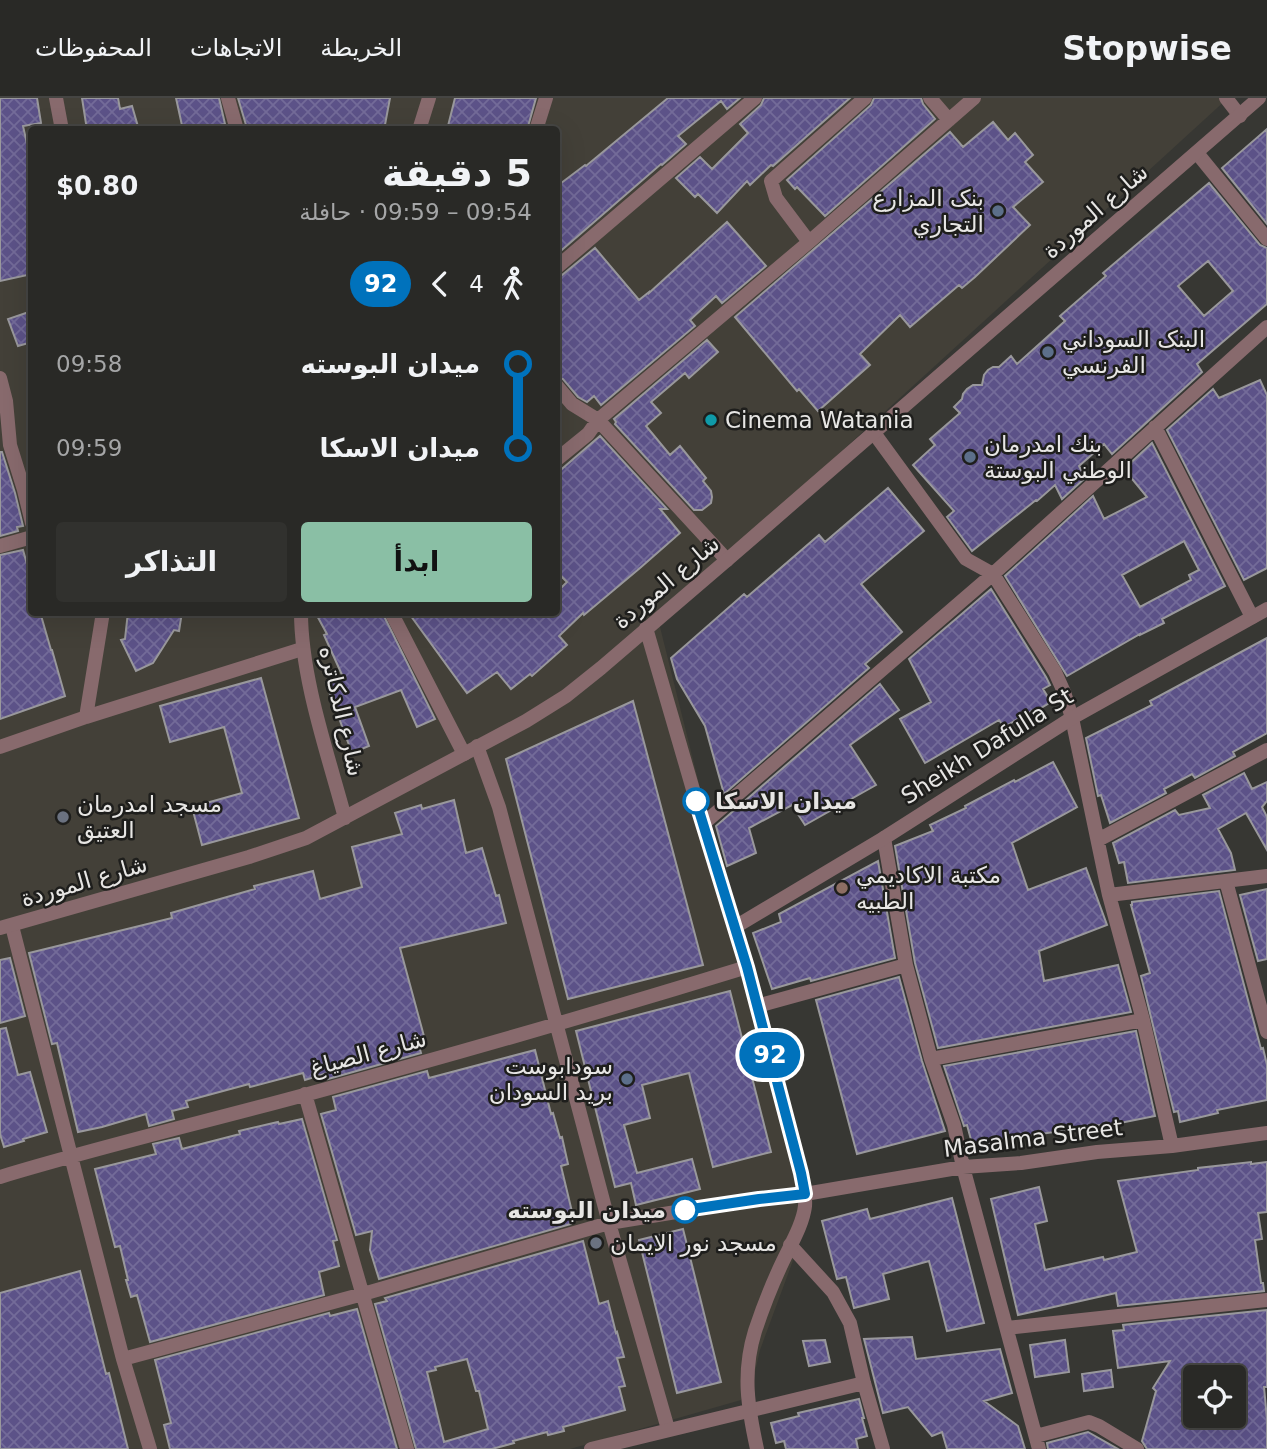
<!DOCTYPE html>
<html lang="ar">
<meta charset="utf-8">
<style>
body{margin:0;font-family:"DejaVu Sans","Noto Sans Arabic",sans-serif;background:#31312e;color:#f1f3f6;direction:rtl;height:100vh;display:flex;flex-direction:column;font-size:26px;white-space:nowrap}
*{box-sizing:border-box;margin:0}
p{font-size:23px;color:#a5a6a7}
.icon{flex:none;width:38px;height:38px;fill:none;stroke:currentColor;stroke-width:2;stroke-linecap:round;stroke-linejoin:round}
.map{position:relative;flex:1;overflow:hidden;direction:ltr}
.sheet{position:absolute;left:28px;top:28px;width:532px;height:490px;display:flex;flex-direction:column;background:#292926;border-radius:7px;box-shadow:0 7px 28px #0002,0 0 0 2px #454543;direction:rtl}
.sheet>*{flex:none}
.badge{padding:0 14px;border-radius:23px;font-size:24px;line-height:46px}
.tools{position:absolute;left:1183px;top:1267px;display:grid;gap:14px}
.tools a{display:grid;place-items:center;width:63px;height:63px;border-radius:7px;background:#292926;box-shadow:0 7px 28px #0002,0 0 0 2px #454543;font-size:35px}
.map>.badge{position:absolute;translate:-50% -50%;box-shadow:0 0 0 4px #fff}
.legs{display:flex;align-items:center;gap:10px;height:77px;padding:0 28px;font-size:23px}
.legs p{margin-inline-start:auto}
.headline{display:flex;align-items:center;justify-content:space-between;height:119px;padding:0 28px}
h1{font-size:38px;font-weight:700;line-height:52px}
.action{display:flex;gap:14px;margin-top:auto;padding:14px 28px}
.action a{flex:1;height:80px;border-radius:7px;background:#8abfa5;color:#111;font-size:28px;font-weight:700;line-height:80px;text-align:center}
.action a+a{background:#31312e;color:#f1f3f6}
ul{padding:0 28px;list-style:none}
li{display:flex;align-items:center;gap:24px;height:84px;font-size:26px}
li i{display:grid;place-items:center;width:10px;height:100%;margin:0 9px;background:currentColor}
li i::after{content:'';width:18px;height:18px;margin:-9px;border:5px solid;border-radius:50%;background:#292926}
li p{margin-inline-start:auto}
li:first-child i{background:linear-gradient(#0000 50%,currentColor 0)}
li:last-child i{background:linear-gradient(currentColor 50%,#0000 0)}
header{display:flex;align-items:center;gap:42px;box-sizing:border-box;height:98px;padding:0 35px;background:#292926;border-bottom:2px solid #454543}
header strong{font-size:33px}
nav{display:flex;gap:38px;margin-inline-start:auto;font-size:24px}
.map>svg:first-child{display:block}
</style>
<header>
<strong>Stopwise</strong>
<nav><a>الخريطة</a><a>الاتجاهات</a><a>المحفوظات</a></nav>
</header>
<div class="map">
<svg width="1267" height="1351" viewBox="0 0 1267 1351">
<defs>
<pattern id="building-cross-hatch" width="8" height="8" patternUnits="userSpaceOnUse" patternTransform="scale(1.75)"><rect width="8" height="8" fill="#5c5288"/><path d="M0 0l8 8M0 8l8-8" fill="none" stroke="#736b99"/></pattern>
</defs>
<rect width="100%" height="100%" fill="#373733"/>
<path fill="#434038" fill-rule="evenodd" d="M0 0H1228L658 521 727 798 747 855 812 1111 760 1252 751 1291 745 1293 741 1302 570 1351H0ZM32 32H556V514H32Z"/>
<path fill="url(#building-cross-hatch)" stroke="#99989c" stroke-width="2" fill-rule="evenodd" d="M0 0H37L41 25 23 28 32 68V176L0 183Z
M82 0H118L120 11 132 8 139 32H87Z
M176 0H219L225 26 197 32H183Z
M238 0H390L384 32H268L246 27Z
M455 0H536L527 32H447Z
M668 0H740L727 11 721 3 678 38 686 46 662 67 661 66 556 157V89L585 67 586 68Z
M764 0H850L773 68 771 67 750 87 747 83 717 115 698 96 695 99 676 80 700 59 712 71 748 35 740 26 761 7Z
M874 0H921L923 6 935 21 825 118 797 89 795 91 787 82 871 7Z
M993 24 1008 42 1015 35 1033 57 1025 64 1043 84 1013 109 1030 127 975 179 962 190 959 187 910 229 900 217 860 256 870 267 818 313 799 291 797 293 735 219 950 34 963 49Z
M1267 31V126L1222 70Z
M1209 85 1260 147 1267 150V206L1197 266 1202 274 1112 356 1104 346 1079 368 1085 380 1062 401 1055 387 1037 403 1036 402 972 453 947 419 954 413 913 367 935 347 930 341 960 315 954 309 962 301 963 296 967 291 973 287H982L984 277 988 272 993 269H999L1011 258 1017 266 1065 223 1060 218 1106 178 1103 175ZM1208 163 1233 193 1204 218 1178 188Z
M727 124 766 168 722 205 716 198 690 222 695 228 601 307 594 298 587 304 578 299 563 281 556 278V179L562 177 595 150 639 202 649 194V195Z
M32 213V244L18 248 8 221Z
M707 242 718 254 689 280 685 275 651 304 661 315 646 328 670 357 680 348 706 380 703 383 711 393 712 399 711 405 702 412H694L615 326 616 324 614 321Z
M1260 282 1267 297V470L1244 482 1167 332 1213 291 1219 300Z
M600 338 667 411H660L680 435 640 470 584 517 583 515 559 538 567 547 532 578 530 576 511 591 497 574 467 595 408 514H556V495L567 484 556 473V376Z
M1152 345 1225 488 1162 521 1164 525 1140 537V536L1067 578 1005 478 1093 398 1104 421 1147 399 1124 371ZM1184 443 1199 472 1189 477 1191 482 1140 509 1122 477Z
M0 354H2L15 395 23 428 17 429 18 433 0 438Z
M888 390 924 433 861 486 902 534 865 566 869 570 724 696 705 628 677 581 671 560 744 496 747 499 819 437 825 444Z
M23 452 32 484V514H40L51 552H52L65 598 0 621V457Z
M991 491 1046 579 1050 587 1043 591 1051 604 1036 613 1035 611 1004 629 999 622 925 665 900 621 931 604 909 561Z
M128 514H182L179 533 174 532 153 565 136 573 121 542 125 541Z
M315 514H382L435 621 417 629 401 592 355 609 369 648 352 655 326 585 343 579 324 537 327 536Z
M1267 540V635L1233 654 1235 658 1195 680 1192 676 1164 691 1166 695 1110 725 1101 697 1098 698 1086 640 1152 607 1150 603Z
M261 580 299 720 202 747 192 709 242 695 224 629 170 644 160 608Z
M880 586 899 612 850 647 876 687 805 727 792 707 749 730 756 755 727 768 716 728Z
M633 603 703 867 568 901 506 661Z
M1053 664 1077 709 1012 745 1028 792 1086 770 1107 827 1039 853 1044 883 1118 867 1131 914 938 950 915 865 895 748 933 733 930 727 966 710 965 708 1014 682 1015 684Z
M1244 675 1252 691 1267 684V703L1262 709 1267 719V752L1246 715 1218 731 1231 755 1235 772 1128 785 1124 764 1119 765 1113 745 1175 712 1179 717 1210 710 1203 697Z
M454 702 466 755 482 750 496 798 499 797 506 825 400 850 425 942 418 944 421 955 328 981 327 975 305 982 303 975 250 989 249 986 186 1003 188 1009 172 1013 174 1021 149 1028 146 1016 102 1029 78 1034 57 945 52 946 29 855 172 820 171 815 255 791 254 788 313 773 320 801 362 789 352 749 402 736 395 715 421 707 422 711Z
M878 763 895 860 811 883 810 880 772 891 753 835 781 824 779 816Z
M1267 791V861L1258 863 1240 797Z
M1219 793 1261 951 1263 950 1267 967V1002L1217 1012 1218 1015 1180 1024 1178 1013 1174 1014 1141 878 1150 875 1131 807H1132V804Z
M10 860 25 918 0 925V862Z
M899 879 922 963 945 1033 857 1056 816 902Z
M730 893 771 1054 713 1069 689 975 642 987 650 1020 624 1027 637 1075 692 1061 700 1091 636 1107 631 1085 615 1089 576 933Z
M6 930 18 977 30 974 47 1034 23 1041 24 1043 4 1049 0 1036V931Z
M1136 933 1155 1018 1100 1029V1027L1028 1038 1027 1036 973 1049 967 1027 964 1028 944 968Z
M535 952 551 1016 553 1015 560 1040 562 1039 568 1066 561 1068 573 1118 571 1126 379 1181 370 1152 372 1133 356 1137 321 1016 336 1012 333 999 427 973 429 980Z
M302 1021 337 1142 333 1143 339 1168 319 1174 324 1197 150 1244 137 1197 131 1199 126 1182H128L120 1148 115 1149 95 1071 156 1056 153 1046 179 1040 182 1051 240 1036 239 1033 278 1024 279 1026Z
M1251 1064V1066L1267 1064V1114L1258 1115 1262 1141 1255 1142 1261 1185H1263L1264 1193 1118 1208 1116 1195 1018 1217 991 1101 1039 1089 1047 1123 1035 1126 1045 1172 1103 1159 1104 1162 1137 1154 1118 1083 1198 1072V1070Z
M952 1100 984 1225 947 1233 929 1163 883 1176 889 1201 854 1210 846 1179 837 1181 822 1123 867 1111 870 1121Z
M683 1131 721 1284 677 1295 639 1142Z
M583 1143 599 1206 608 1203 616 1235 617 1234 624 1259 617 1260 625 1288 619 1289 625 1312 563 1329 564 1333 548 1337 547 1334 513 1343 514 1345 492 1351H416L375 1206 387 1203 385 1200ZM467 1261 476 1293H479L488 1331 444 1344 427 1274 436 1272 435 1269Z
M80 1173 106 1276 109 1275 128 1351H0V1195Z
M357 1211 397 1351H170L164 1327 171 1325 155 1262 329 1215 330 1218Z
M1267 1212V1289H1264L1267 1321V1351H1147L1142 1343 1156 1293 1153 1290 1170 1263 1118 1270 1113 1233 1124 1232 1123 1227ZM1234 1277V1318H1228L1229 1326 1195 1320V1279Z
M912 1239 916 1261 1000 1251 1012 1295 984 1303 1018 1328 1025 1351H947L942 1334 932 1338 908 1309 883 1315 864 1241Z
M825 1242 830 1264 809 1268 803 1243Z
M1065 1242 1069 1274 1035 1279 1030 1247Z
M1111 1272 1113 1289 1084 1293 1082 1276Z
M859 1301 864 1320H862L867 1338 856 1341 858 1351H786L784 1343 776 1345 771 1325 799 1318 798 1315Z
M1088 1334 1118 1351H1048L1047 1345Z"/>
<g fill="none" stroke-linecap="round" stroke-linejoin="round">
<path stroke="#886a6d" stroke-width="14" d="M56 0 62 32
M228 0 237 32
M930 0 949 22
M1226 0 1240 18
M536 32 546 0
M1197 55 1267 141
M809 144 776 100 771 83 865 0
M556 170 755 0
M0 280 6 303 10 347 24 392 32 425
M556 287 572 306 598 322 727 462
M1155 329 1252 519
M874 335 966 461 993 476 1055 574 1064 594 1072 620 1109 797 1143 922 1172 1048
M556 362 588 336 598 322 809 144 974 0
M0 448 32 439
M391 514 464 656
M86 619 103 514
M477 648 499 709 609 1125 668 1331
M0 649 86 619 302 551
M703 726 993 476 1267 229
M884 740 906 867 931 961 954 1027 963 1069 1039 1351
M1098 742 1267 652
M1226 783 1267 934
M1109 797 1267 778
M12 828 123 1261 150 1351
M757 908 906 867
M931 961 1143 922
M305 996 407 1351
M0 1079C102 1048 205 1024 308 996 455 956 601 914 747 869
M790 1147 833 1194 850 1225 864 1285 883 1351
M1007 1230 1267 1202
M123 1261 363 1196 609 1125 731 1105 805 1096 963 1069 1021 1065 1097 1054 1172 1048 1267 1035
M748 1313 864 1285
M1036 1338 1089 1324 1099 1328 1137 1351"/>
<path stroke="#886a6d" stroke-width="14" d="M419 32 429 0
M301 514C301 580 328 656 345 720
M646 530 703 726 747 869 801 1075C803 1086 806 1097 805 1108 803 1126 791 1146 783 1163 772 1186 763 1209 755 1233 742 1275 748 1310 757 1351
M735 829 884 740 1072 620 1267 511
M0 830 249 759 306 740 526 623 566 598 601 570 727 462 1259 0
M591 1351 748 1313"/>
</g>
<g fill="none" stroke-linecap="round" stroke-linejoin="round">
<g stroke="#fff" stroke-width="16">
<path id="line-1" d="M685 1112 759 1101 805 1096 801 1075 747 869 696 703"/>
</g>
<use href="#line-1" stroke="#0072bc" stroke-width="10"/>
</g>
<g fill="#5c6f8a" stroke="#1e1e1c" stroke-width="2.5">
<circle cx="998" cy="113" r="7"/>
<circle cx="1048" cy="254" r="7"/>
<circle cx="970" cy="359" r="7"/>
<circle cx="627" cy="981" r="7"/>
</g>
<circle fill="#0f9aa8" stroke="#1e1e1c" stroke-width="2.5" cx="711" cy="322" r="7"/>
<g fill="#fff" stroke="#0072bc" stroke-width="3.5">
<circle cx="696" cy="703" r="12"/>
<circle cx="685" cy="1112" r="12"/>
</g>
<g fill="#6b7280" stroke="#1e1e1c" stroke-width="2.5">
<circle cx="63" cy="719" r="7"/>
<circle cx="596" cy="1145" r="7"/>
</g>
<circle fill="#8d6e63" stroke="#1e1e1c" stroke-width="2.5" cx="842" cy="790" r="7"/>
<g text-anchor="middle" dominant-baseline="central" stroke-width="5" stroke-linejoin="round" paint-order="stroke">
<g font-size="23" fill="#e7e6e4" stroke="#1e1e1c" text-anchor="start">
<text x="984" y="100" text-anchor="end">بنک المزارع<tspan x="984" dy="26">التجاري</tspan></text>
<text x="1062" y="241">البنک السوداني<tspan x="1062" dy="26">الفرنسي</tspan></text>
<text x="725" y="322">Cinema Watania</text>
<text x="984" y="346">بنك امدرمان<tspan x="984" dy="26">الوطني البوستة</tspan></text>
<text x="77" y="706">مسجد امدرمان<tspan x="77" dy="26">العتيق</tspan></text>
<text x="856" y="777">مكتبة الاكاديمي<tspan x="856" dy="26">الطبيه</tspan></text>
<text x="613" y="968" text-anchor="end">سودابوست<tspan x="613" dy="26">بريد السودان</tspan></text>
<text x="610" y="1145">مسجد نور الايمان</text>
</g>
<g font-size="23" fill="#e7e6e4" stroke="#1e1e1c">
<text transform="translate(1095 113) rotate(-41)">شارع الموردة</text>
<text transform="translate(666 484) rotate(-40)">شارع الموردة</text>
<text transform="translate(342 613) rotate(77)">شارع الدكاتره</text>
<text transform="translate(987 648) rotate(-32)">Sheikh Dafulla St</text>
<text transform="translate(84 783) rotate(-16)">شارع الموردة</text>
<text transform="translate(368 955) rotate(-15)">شارع الصياغ</text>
<text transform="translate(1033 1040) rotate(-7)">Masalma Street</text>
</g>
<g font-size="23" font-weight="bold" fill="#e7e6e4" stroke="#1e1e1c" text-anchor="start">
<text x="715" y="703">ميدان الاسكا</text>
<text x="666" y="1112" text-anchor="end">ميدان البوسته</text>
</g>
</g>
</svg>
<div class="tools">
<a><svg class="icon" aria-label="locate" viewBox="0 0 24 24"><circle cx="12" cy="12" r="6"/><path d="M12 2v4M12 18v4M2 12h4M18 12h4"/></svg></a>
</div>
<b class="badge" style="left:770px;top:957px;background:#0072bc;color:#fff">92</b>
<section class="sheet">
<div class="headline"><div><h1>5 دقيقة</h1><p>09:54 – 09:59 · حافلة</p></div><b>$0.80</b></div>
<div class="legs"><svg class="icon" aria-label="walk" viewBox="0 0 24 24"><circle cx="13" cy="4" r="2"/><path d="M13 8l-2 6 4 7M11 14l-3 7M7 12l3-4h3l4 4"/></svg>4<svg class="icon" aria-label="back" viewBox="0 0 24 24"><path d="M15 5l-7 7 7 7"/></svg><b class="badge" style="background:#0072bc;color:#fff">92</b></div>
<ul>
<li><i style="color:#0072bc"></i><b>ميدان البوسته</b><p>09:58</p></li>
<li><i style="color:#0072bc"></i><b>ميدان الاسكا</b><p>09:59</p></li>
</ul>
<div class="action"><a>ابدأ</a><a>التذاكر</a></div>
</section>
</div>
